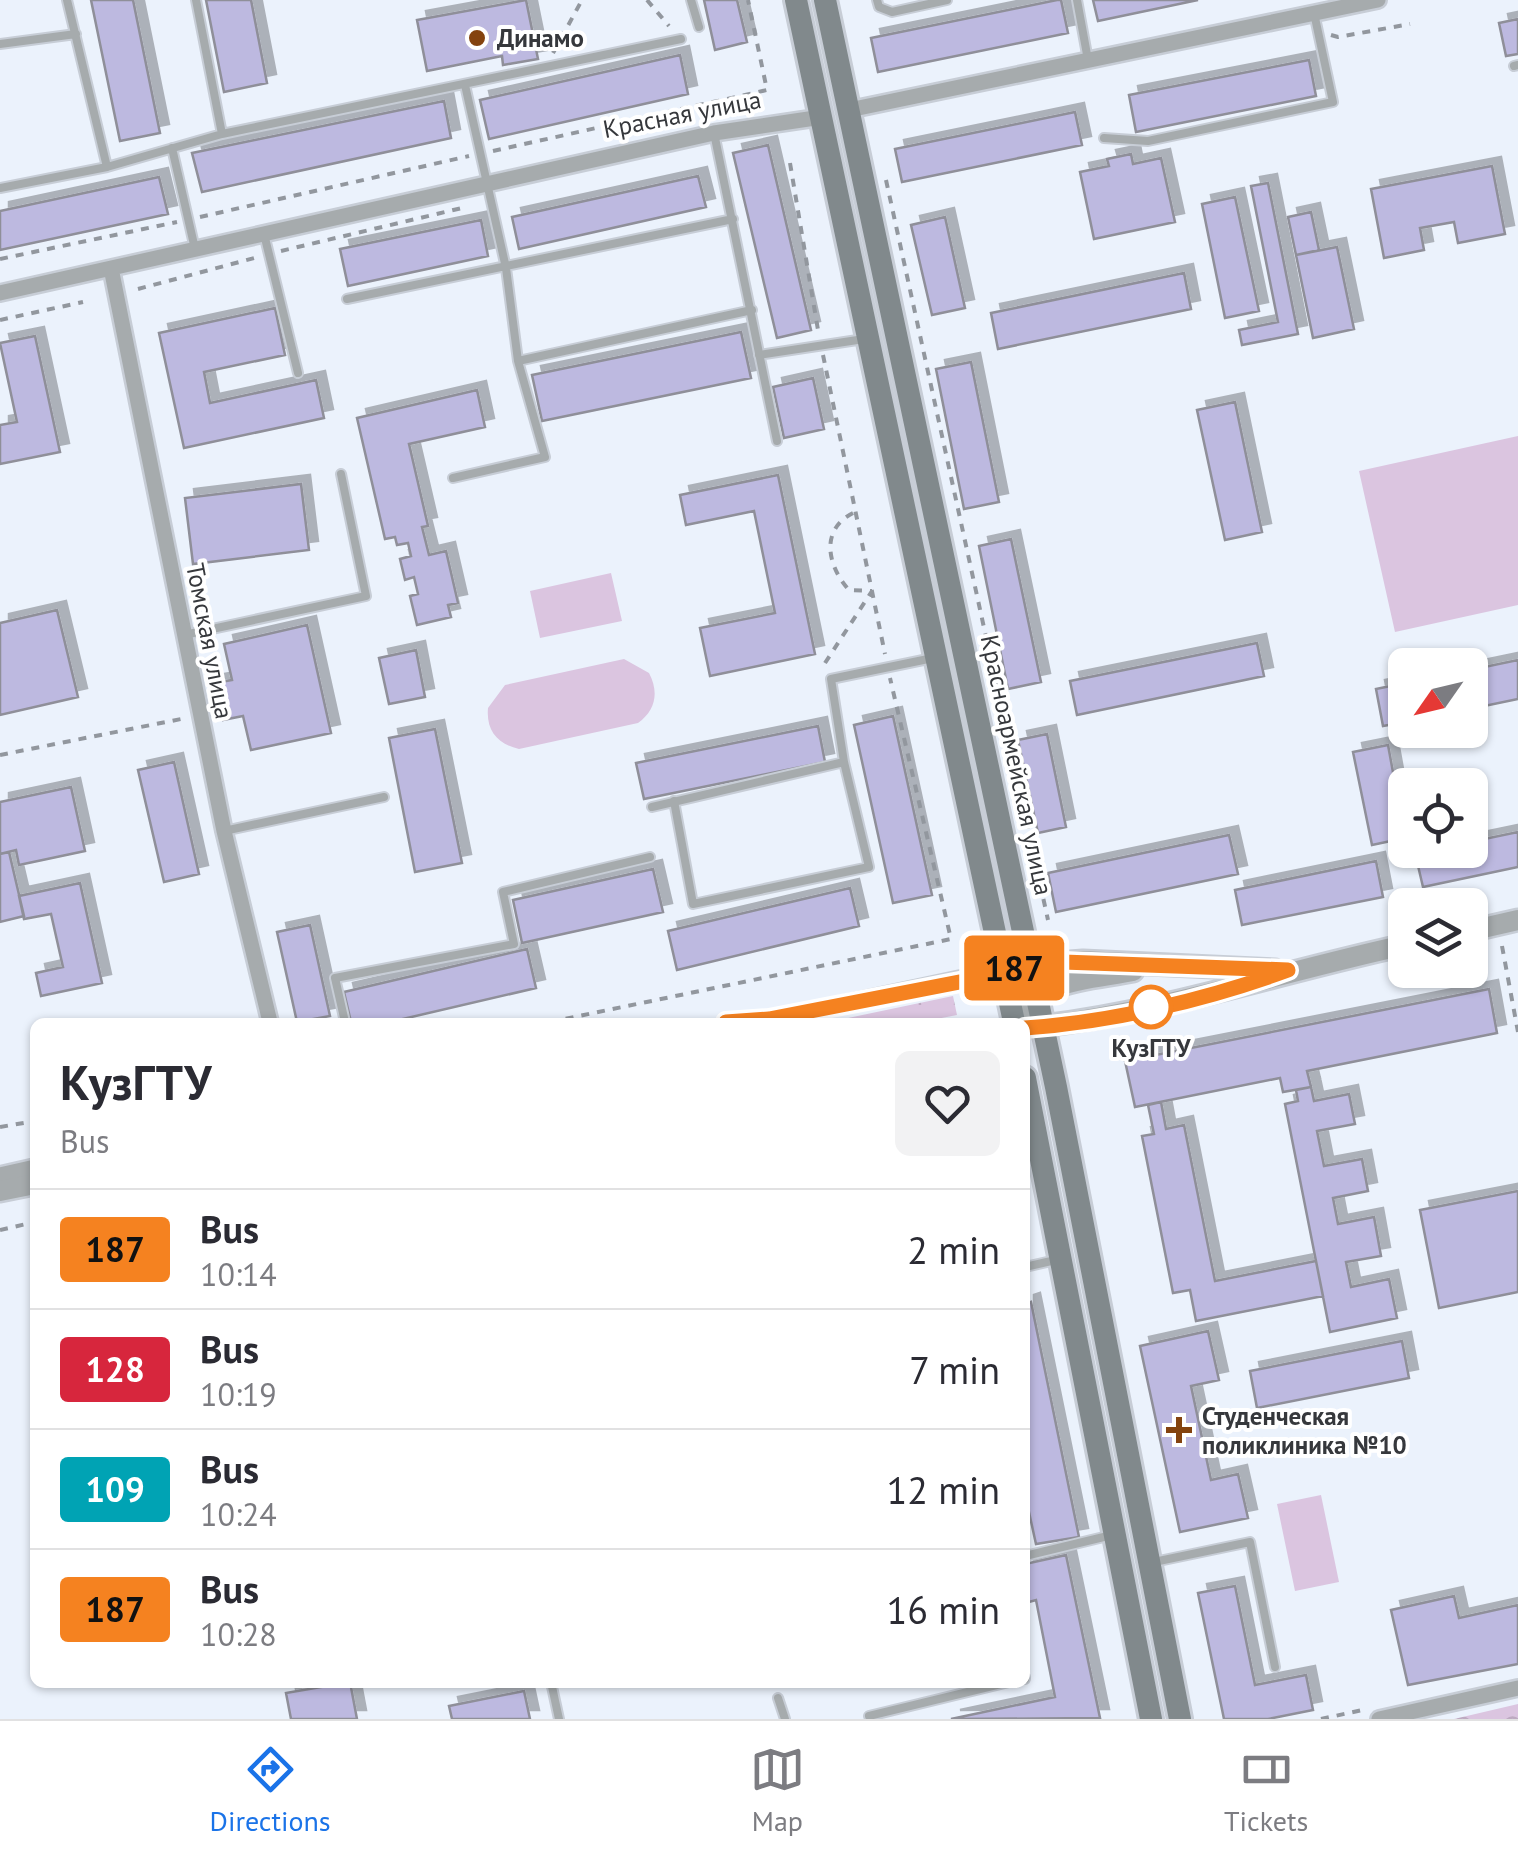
<!DOCTYPE html>
<meta charset="utf-8">
<style>
body{margin:0;font-family:"PT Sans",sans-serif;background:#f2f2f3;color:#2b2b33;height:100vh;display:flex;flex-direction:column;font-size:38px;white-space:nowrap}
*{box-sizing:border-box;margin:0}
p{font-size:32px;color:#7c7c81}
.icon{flex:none;width:55px;height:55px;fill:none;stroke:currentColor;stroke-width:2;stroke-linecap:round;stroke-linejoin:round}
.map{position:relative;flex:1;overflow:hidden}
.panel{position:absolute;left:30px;top:1018px;width:1000px;height:670px;display:flex;flex-direction:column;background:#fff;border-radius:15px;box-shadow:0 2px 8px #0004}
.panel>*{flex:none}
.badge{padding:0 20px;border-radius:8px;font-size:35px;line-height:65px}
.needle{width:65px;rotate:236deg}
.fabs{position:absolute;left:1388px;top:648px;display:grid;gap:20px}
.fabs a{display:grid;place-items:center;width:100px;height:100px;border-radius:15px;background:#fff;box-shadow:0 2px 8px #0004;font-size:50px}
.map>.badge{position:absolute;translate:-50% -50%;box-shadow:0 0 0 5px #fff}
.round{display:grid;place-items:center;flex:none;width:105px;height:105px;border-radius:15px;background:#f2f2f3}
.head{display:flex;align-items:center;justify-content:space-between;height:170px;padding:0 30px}
h1{font-size:48px;font-weight:700;line-height:75px}
ul{padding:0;list-style:none}
li{display:flex;align-items:center;gap:30px;height:120px;padding:0 30px;border-top:2px solid #e1e1e2}
li div{flex:1}
li b{display:block;font-size:38px}
li em{font-style:normal}
li .badge{min-width:110px;font-weight:700;text-align:center}
.tab-bar{display:flex;justify-content:space-around;align-items:center;height:140px;border-top:2px solid #e1e1e2;background:#fff;font-size:28px;color:#7c7c81}
.tab-bar a{display:grid;justify-items:center;gap:5px}
.tab-bar .on{color:#1a73e8}
.map>svg:first-child{display:block}
</style>
<div class="map">
<svg width="1518" height="1719" viewBox="0 0 1518 1719">
<defs>
<pattern id="park-crowns" width="20" height="18" patternUnits="userSpaceOnUse" patternTransform="scale(2.5)"><rect width="20" height="18" fill="#dbc5e0"/><path d="M2 6a3 3 0 1 1 6 0M12 15a3 3 0 1 1 6 0" fill="none" stroke="#bdaac1"/></pattern>
<filter id="shadow"><feDropShadow dx="9" dy="-9" stdDeviation="0" flood-color="#0004"/></filter>
</defs>
<rect width="100%" height="100%" fill="#ebf2fc"/>
<path fill="url(#park-crowns)" d="M953 996 957 1015 921 1022H829Z
M1518 1704V1719H1454Z"/>
<path fill="#dbc5e0" d="M1518 436V605L1395 632 1359 471Z
M611 573 622 621 540 638 530 591Z
M624 659 649 673C659 692 656 710 638 723L519 749C497 744 486 730 488 708L505 685Z
M1321 1495 1339 1582 1295 1591 1277 1504Z"/>
<path fill="#bdb9e0" stroke="#8f8f99" stroke-width="2.5" filter="url(#shadow)" d="M91 0H133L160 133 120 141Z
M206 0H251L267 83 224 92Z
M526 0 538 59 503 65 502 56 427 71 417 20Z
M704 0H737L747 42 715 50Z
M1057 0H1061L1068 33 878 72 871 38Z
M1093 0H1198L1098 21Z
M1518 19V54L1506 56 1499 23Z
M680 55 688 94 489 139 480 100Z
M1309 60 1316 96 1136 132 1129 95Z
M444 101 451 138 202 192 192 153Z
M1075 112 1082 145 902 182 895 149Z
M768 145 811 330 777 338 733 153Z
M1131 154 1133 164 1161 158 1175 222 1094 239 1080 172 1109 166 1107 159Z
M1492 166 1505 234 1458 243 1454 222 1420 228 1424 250 1384 258 1371 189Z
M698 176 706 207 519 249 512 217Z
M159 177 168 214 0 250V211Z
M1268 183 1298 334 1242 345 1239 330 1278 322 1251 186Z
M1235 197 1259 311 1225 318 1202 204Z
M1311 212 1319 250 1296 255 1288 217Z
M945 217 965 308 932 315 911 225Z
M481 220 488 256 348 286 340 249Z
M1337 247 1354 329 1313 338 1296 255Z
M1184 273 1191 309 998 349 991 313Z
M275 308 285 355 204 372 210 403 316 380 324 418 184 448 159 333Z
M741 332 751 378 542 421 532 375Z
M35 336 60 452 0 464V425L17 422 0 343Z
M971 362 999 502 964 509 936 369Z
M813 378 824 429 784 438 773 387Z
M477 390 485 427 409 444 428 526 422 527 429 555 446 551 458 603 448 605 451 617 417 625 410 596 418 594 414 577 405 580 400 559 411 556 408 543 397 545 395 537 385 539 357 418Z
M1235 402 1262 532 1225 540 1197 410Z
M778 475 815 654 710 676 700 628 775 613 754 511 686 525 680 495Z
M301 484 309 550 193 564 185 498Z
M1011 539 1041 682 1008 689 979 546Z
M57 610 78 697 0 715V623Z
M307 625 331 733 251 750 243 716 223 720 215 683 232 680 224 644Z
M1257 643 1264 676 1077 715 1070 681Z
M416 650 425 697 389 704 379 658Z
M1518 660V699L1470 709V670Z
M1405 683V722L1383 726 1376 689Z
M893 716 932 895 893 903 854 725Z
M818 726 825 762 644 799 636 763Z
M435 729 462 863 415 872 389 738Z
M1047 734 1066 827 1038 833 1018 740Z
M1388 745 1405 838 1372 845 1353 752Z
M174 762 199 874 164 882 138 770Z
M71 787 85 851 19 865 16 850 0 854V802Z
M1518 832V867L1423 887 1415 853 1470 850V842Z
M1229 835 1238 874 1056 912 1048 873Z
M9 852 24 916 0 922V854Z
M1376 861 1383 897 1242 925 1235 890Z
M653 869 663 912 522 943 513 900Z
M80 883 102 983 41 996 36 973 63 967 51 914 24 919 19 896Z
M850 888 859 926 677 970 668 931Z
M310 925 330 1016 297 1022 277 932Z
M527 949 536 988 390 1022H351L344 992Z
M1489 989 1497 1033 1307 1071 1311 1087 1283 1092 1280 1078 1135 1107 1125 1061Z
M1311 1087 1314 1101 1349 1094 1355 1124 1317 1131 1324 1166 1362 1159 1368 1191 1333 1198 1338 1224 1374 1217 1381 1256 1346 1262 1351 1287 1389 1279 1397 1318 1330 1332 1285 1104 1298 1101 1296 1090Z
M1161 1102 1166 1129 1184 1125 1215 1281 1316 1261 1323 1296 1196 1321 1190 1290 1173 1293 1142 1136 1154 1134 1148 1105Z
M1518 1191V1292L1439 1308 1420 1210Z
M1031 1302 1079 1537 1036 1544 1025 1494V1304Z
M1208 1331 1219 1380 1191 1386 1211 1480 1238 1474 1248 1518 1180 1532 1140 1346Z
M1402 1341 1409 1378 1257 1408 1250 1371Z
M1066 1555 1100 1718 951 1719 1055 1697 1036 1600 1025 1603V1564Z
M1235 1586 1255 1685 1306 1675 1313 1710 1268 1719H1224L1198 1593Z
M1454 1596 1459 1618 1518 1605V1664L1408 1685 1391 1610Z
M350 1682 357 1719H291L286 1693Z
M524 1691 530 1719H452L449 1706Z"/>
<g fill="none" stroke-linecap="round" stroke-linejoin="round">
<g stroke="#c7cdd6" stroke-width="12">
<path id="service" d="M67 0 107 167
M196 0 222 134
M691 0 699 27
M877 0 879 7 892 12 947 0
M1077 0 1088 60
M0 44 76 34
M1514 66 1518 65
M465 85 506 268 518 361 752 310
M714 133 777 441
M1104 138 1148 141 1333 102 1314 13
M172 148 195 249
M0 188 107 167 222 134 681 39
M264 234 298 373
M347 299 733 219
M759 355 864 339
M453 478 545 457 518 361
M184 635 366 596 341 474
M674 801 693 904 869 867 844 762 831 679 933 658
M652 807 844 762
M224 831 384 797
M345 1022 335 978 514 944 503 892 650 857
M1025 1267 1060 1259
M1025 1556 1112 1535
M1154 1562 1250 1542 1275 1667
M1025 1677V1679
M551 1682 559 1719
M778 1698 785 1719
M869 1716 1009 1682"/>
</g>
<g stroke="#c7cdd6" stroke-width="20">
<path id="minor" d="M849 110 1378 0
M111 268 224 831 270 1022
M0 293 714 133 822 117
M727 1022 769 1019
M760 1022 1003 970
M0 1175 35 1167
M1379 1719 1518 1688"/>
</g>
<g stroke="#c7cdd6" stroke-width="25">
<path id="tertiary" d="M1470 931 1518 920
M1031 965 1083 961 1275 970
M1017 1022C1032 979 1095 979 1133 971
M1043 1026C1167 1011 1284 971 1405 945
M0 1191 35 1184"/>
</g>
<g stroke="#c7cdd6" stroke-width="28">
<path id="secondary" d="M796 0 1014 1022
M825 0 1056 1087 1180 1719
M1025 1078 1151 1719"/>
</g>
<path stroke="#92979e" stroke-width="4" stroke-dasharray="8 8" stroke-linecap="butt" d="M647 0 669 26
M1331 35 1338 37 1410 24
M553 53 582 0
M493 151 767 90 748 0
M790 163 819 336
M886 180 1048 920
M200 217 469 156
M281 251 462 208
M0 259 177 222
M138 289 258 257
M0 320 83 302
M823 355 885 654
M853 513C819 530 828 567 849 590L872 591
M825 663 872 591
M0 755 181 719
M1502 946 1518 1032
M550 1022 951 939 890 678
M0 1127 35 1121
M0 1230 35 1222
M1321 1719 1367 1709"/>
<use href="#service" stroke="#a6abad" stroke-width="8"/>
<use href="#minor" stroke="#a6abad" stroke-width="15"/>
<use href="#tertiary" stroke="#a6abad" stroke-width="20"/>
<use href="#secondary" stroke="#81898c" stroke-width="22"/>
</g>
<g fill="none" stroke-linecap="round" stroke-linejoin="round">
<g stroke="#fff" stroke-width="22">
<path id="line" d="M726 1022 769 1019 1063 962 1288 970C1206 1000 1112 1022 1025 1028"/>
</g>
<use href="#line" stroke="#f58220" stroke-width="15"/>
</g>
<g fill="#84430f" stroke="#fff" stroke-width="4">
<circle cx="477" cy="38" r="10"/>
<path d="M1174 1415h10v10h10v10h-10v10h-10v-10h-10v-10h10z"/>
</g>
<circle fill="#fff" stroke="#f58220" stroke-width="5" cx="1151" cy="1007" r="20"/>
<g text-anchor="middle" dominant-baseline="central" stroke-width="8" stroke-linejoin="round" paint-order="stroke">
<g font-size="25" font-weight="bold" fill="#36383c" stroke="#fff" text-anchor="start">
<text x="497" y="38">Динамо</text>
<text x="1202" y="1416">Студенческая<tspan x="1202" dy="29">поликлиника №10</tspan></text>
</g>
<g font-size="25" fill="#36383c" stroke="#fff">
<text transform="translate(682 114) rotate(-11)">Красная улица</text>
<text transform="translate(210 641) rotate(79)">Томская улица</text>
<text transform="translate(1017 765) rotate(78)">Красноармейская улица</text>
</g>
<g font-size="25" font-weight="bold" fill="#36383c" stroke="#fff">
<text x="1151" y="1048">КузГТУ</text>
</g>
</g>
</svg>
<div class="fabs">
<a><svg class="needle" viewBox="-14 -14 28 28"><path d="M0-13l5 13h-10z" fill="#e53935"/><path d="M0 13l5-13h-10z" fill="#7c7c81"/></svg></a>
<a><svg class="icon" aria-label="locate" viewBox="0 0 24 24"><circle cx="12" cy="12" r="6"/><path d="M12 2v4M12 18v4M2 12h4M18 12h4"/></svg></a>
<a><svg class="icon" aria-label="layers" viewBox="0 0 24 24"><path d="M12 4l9 5-9 5-9-5zM3 14l9 5 9-5"/></svg></a>
</div>
<b class="badge" style="left:1014px;top:968px;background:#f58220;color:#111">187</b>
<section class="panel">
<div class="head"><div><h1>КузГТУ</h1><p>Bus</p></div><a class="round"><svg class="icon" aria-label="heart" viewBox="0 0 24 24"><path d="M12 20l-8-8c-3-5 5-10 8-4 3-6 11-1 8 4z"/></svg></a></div>
<ul>
<li><span class="badge" style="background:#f58220;color:#111">187</span><div><b>Bus</b><p>10:14</p></div><em>2 min</em></li>
<li><span class="badge" style="background:#d7263d;color:#fff">128</span><div><b>Bus</b><p>10:19</p></div><em>7 min</em></li>
<li><span class="badge" style="background:#00a3b4;color:#fff">109</span><div><b>Bus</b><p>10:24</p></div><em>12 min</em></li>
<li><span class="badge" style="background:#f58220;color:#111">187</span><div><b>Bus</b><p>10:28</p></div><em>16 min</em></li>
</ul>
</section>
</div>
<nav class="tab-bar">
<a class="on"><svg class="icon" aria-label="directions" viewBox="0 0 24 24"><path d="M12 3l9 9-9 9-9-9zM9 14v-3h6M13 9l2 2-2 2"/></svg>Directions</a>
<a><svg class="icon" aria-label="map" viewBox="0 0 24 24"><path d="M3 6l6-2 6 2 6-2v14l-6 2-6-2-6 2zM9 4v14M15 6v14"/></svg>Map</a>
<a><svg class="icon" aria-label="tickets" viewBox="0 0 24 24"><path d="M3 7h18v10H3zM15 7v10"/></svg>Tickets</a>
</nav>
